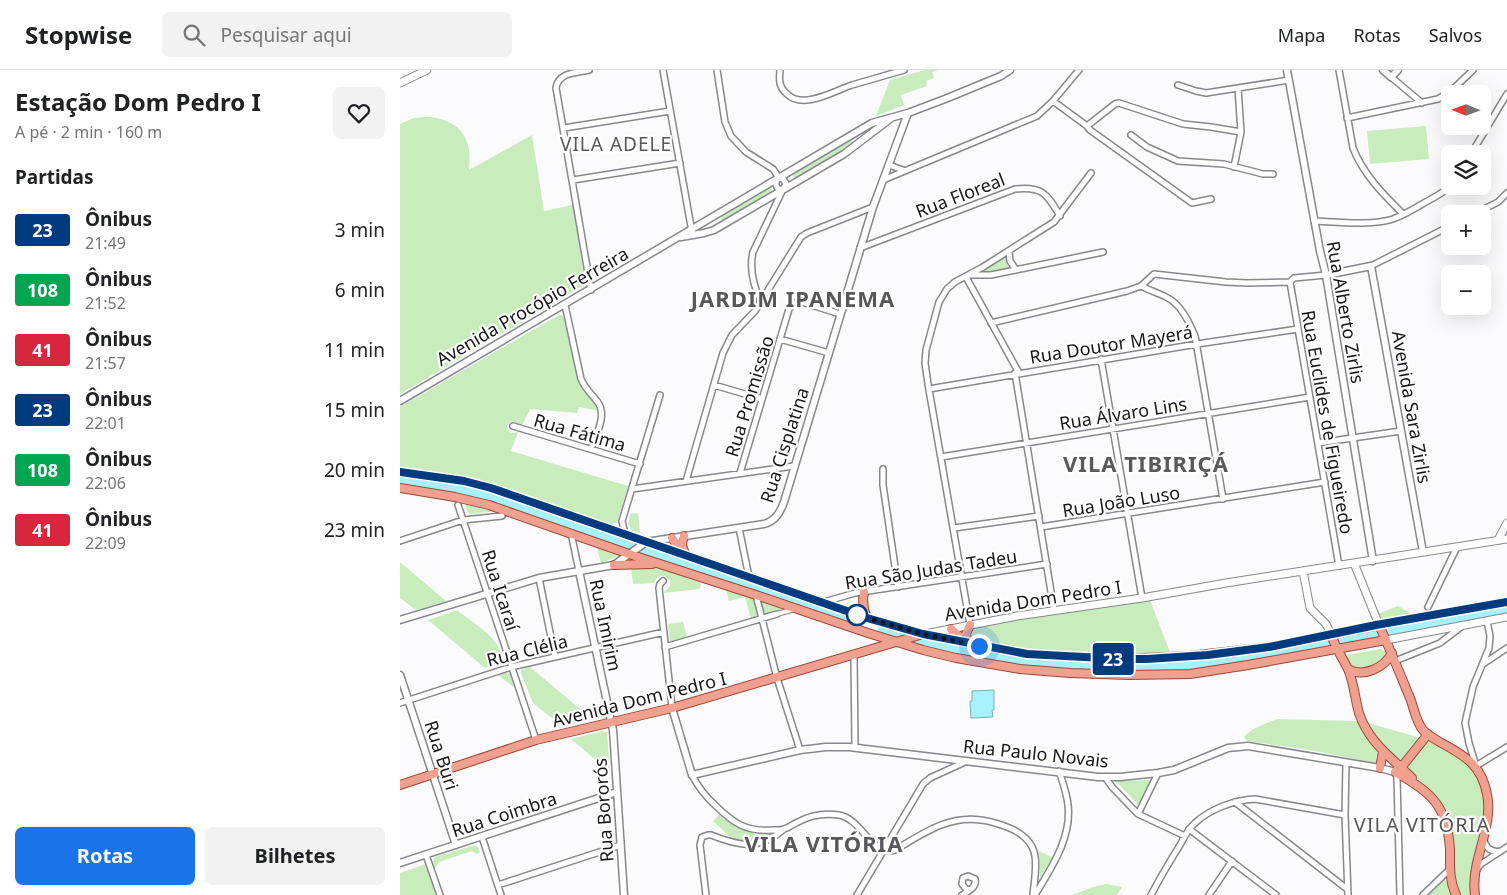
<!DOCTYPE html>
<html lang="pt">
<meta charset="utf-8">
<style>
body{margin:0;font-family:"Noto Sans",sans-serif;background:#f2f2f2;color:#202124;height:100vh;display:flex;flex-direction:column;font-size:19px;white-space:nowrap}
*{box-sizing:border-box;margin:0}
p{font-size:16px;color:#757577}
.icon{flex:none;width:28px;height:28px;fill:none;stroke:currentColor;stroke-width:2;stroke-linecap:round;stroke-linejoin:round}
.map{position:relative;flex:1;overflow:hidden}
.side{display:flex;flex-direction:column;background:#fff;width:400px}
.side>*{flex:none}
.badge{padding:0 10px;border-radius:4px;font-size:18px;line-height:32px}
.needle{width:32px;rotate:271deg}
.fabs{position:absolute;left:1041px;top:15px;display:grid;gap:10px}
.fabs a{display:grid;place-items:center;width:50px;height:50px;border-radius:8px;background:#fff;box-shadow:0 5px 20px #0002;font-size:25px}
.you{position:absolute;width:25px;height:25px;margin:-12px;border:4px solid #fff;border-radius:50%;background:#1a73e8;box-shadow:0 0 0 8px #1a73e833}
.map>.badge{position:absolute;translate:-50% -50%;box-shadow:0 0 0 2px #fff}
h2{padding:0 15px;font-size:19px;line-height:45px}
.round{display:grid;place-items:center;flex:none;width:52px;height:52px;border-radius:8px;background:#f2f2f2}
.summary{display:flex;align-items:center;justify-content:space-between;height:85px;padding:0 15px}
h1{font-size:24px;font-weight:700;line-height:38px}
.primary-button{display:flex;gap:10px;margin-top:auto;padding:10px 15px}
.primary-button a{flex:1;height:58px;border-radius:8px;background:#1a73e8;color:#fff;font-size:20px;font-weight:700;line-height:58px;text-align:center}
.primary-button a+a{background:#f2f2f2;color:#202124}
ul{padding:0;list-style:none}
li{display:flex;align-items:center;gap:15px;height:60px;padding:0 15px}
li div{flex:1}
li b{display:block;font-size:19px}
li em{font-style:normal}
li .badge{min-width:55px;font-weight:700;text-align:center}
header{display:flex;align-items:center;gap:30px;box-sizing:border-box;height:70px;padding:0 25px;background:#fff;border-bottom:1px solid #e0e0e0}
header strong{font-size:24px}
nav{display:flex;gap:28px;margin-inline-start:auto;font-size:18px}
.search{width:350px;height:45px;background:#f2f2f2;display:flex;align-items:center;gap:12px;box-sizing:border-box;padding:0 18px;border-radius:8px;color:#757577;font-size:19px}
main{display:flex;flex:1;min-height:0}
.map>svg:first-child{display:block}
</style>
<header>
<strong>Stopwise</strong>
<div class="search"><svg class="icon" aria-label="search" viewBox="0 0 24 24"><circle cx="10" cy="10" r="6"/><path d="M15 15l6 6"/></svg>Pesquisar aqui</div>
<nav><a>Mapa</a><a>Rotas</a><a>Salvos</a></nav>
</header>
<main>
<section class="side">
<div class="summary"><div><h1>Estação Dom Pedro I</h1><p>A pé · 2 min · 160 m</p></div><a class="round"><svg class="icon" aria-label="heart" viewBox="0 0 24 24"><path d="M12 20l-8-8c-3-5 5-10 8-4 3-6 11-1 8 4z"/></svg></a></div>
<h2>Partidas</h2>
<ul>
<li><span class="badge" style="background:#003b80;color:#fff">23</span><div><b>Ônibus</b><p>21:49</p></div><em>3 min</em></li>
<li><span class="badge" style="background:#00a651;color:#fff">108</span><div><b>Ônibus</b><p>21:52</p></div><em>6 min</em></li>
<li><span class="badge" style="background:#d7263d;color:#fff">41</span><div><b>Ônibus</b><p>21:57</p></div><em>11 min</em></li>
<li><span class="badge" style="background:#003b80;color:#fff">23</span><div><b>Ônibus</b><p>22:01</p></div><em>15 min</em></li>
<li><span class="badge" style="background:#00a651;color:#fff">108</span><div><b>Ônibus</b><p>22:06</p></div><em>20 min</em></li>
<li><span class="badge" style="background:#d7263d;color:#fff">41</span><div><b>Ônibus</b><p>22:09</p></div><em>23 min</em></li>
</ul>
<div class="primary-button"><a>Rotas</a><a>Bilhetes</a></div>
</section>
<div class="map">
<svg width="1107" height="825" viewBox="0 0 1107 825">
<rect width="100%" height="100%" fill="#fbfbfe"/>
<path fill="#c8ecbb" d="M525 0H538L532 2 534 8 526 11 527 16 501 25 504 35 476 46 490 10Z
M25 47C46 47 66 57 69 80 70 87 69 94 69 100L132 65 144 141 173 135 185 211 181 217 0 324V54L14 48Z
M1026 56 1029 89 970 94 967 61Z
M450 71H452V73L442 81 396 107H393V104Z
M369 118 372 119 371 122 324 150H321L322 146Z
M605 186 609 198 586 203 584 201 585 199Z
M159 245H162L165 250 180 313 198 336 199 341 179 337 177 343 130 339 122 355 111 351 107 355C107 362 111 364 118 362L111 381 228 416 217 452 211 455 96 416 52 406 0 399V337Z
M65 433 98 441 71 444 68 443Z
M238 443 240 463 232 461 228 454 230 444Z
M197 478 219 486 201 493Z
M0 492 46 531 16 540 0 528Z
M231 496 256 497 301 513 300 519 264 523V522L270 516V511C265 503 257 505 254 513L233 514Z
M326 520 384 539 351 549 345 527 329 531Z
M750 530 770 582C747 584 724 583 701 583 659 582 619 579 578 570L574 568 572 564 575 558 582 556 684 539Z
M998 536 1012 544 984 550 980 548 978 544Z
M58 540 59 542C75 554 104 570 101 592L85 598 28 550Z
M283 552 287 567 270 572 268 554Z
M981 579 987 582 986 589 964 602 953 599 946 585Z
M130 597 192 649 163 657 133 633 121 603V600Z
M106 602 110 604 115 618 98 605Z
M878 649 957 651 977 681 976 693 910 680 847 671 844 667C852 658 866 653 878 649Z
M968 653 1021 668 1000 694C987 683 975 668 968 653Z
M204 661 207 663 210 702 171 669Z
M1029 669C1040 675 1052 681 1062 689 1083 705 1087 732 1083 756 1080 769 1075 781 1072 794 1070 804 1071 815 1070 825H1058L1056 818 1043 737 1031 720 1005 698Z
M750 710 740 737 716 711Z
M319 745C335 758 348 763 369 763L371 765 370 767 355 772 333 770 313 751Z
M75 775 78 777 80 782 77 784 72 781 39 792 36 797 34 798 33 791 35 787Z
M639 781 652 787 640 808V792Z
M26 794 36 825H0V803Z
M1045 810 1049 814 1052 825H1027L1042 811Z
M706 814 722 817 717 825H672L693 817Z"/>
<path fill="#a7f1fb" stroke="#7cafb7" d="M594 620V640H592L593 647 571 648 570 631H572V621Z"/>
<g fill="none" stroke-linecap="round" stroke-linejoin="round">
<path stroke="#a7f1fb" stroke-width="10" d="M0 410 45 417 90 428 246 481 367 519 444 546
M483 559C569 586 662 602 752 598 817 595 880 582 943 570 998 560 1052 550 1107 540"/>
<g stroke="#87878e" stroke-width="6">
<path id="pedestrian" d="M377 544 395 539"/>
</g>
<g stroke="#87878e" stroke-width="8">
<path id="minor" d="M189 0C177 3 158 2 156 18L191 220
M263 0 292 162
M317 0 325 52 331 66 346 82 373 99 379 108 383 109 386 113 353 182C349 199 354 217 361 232
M380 0C379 11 379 17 387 24 403 40 434 21 452 15 469 10 487 5 504 0
M939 0 953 78C963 104 983 124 1003 144
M991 7 1022 33
M778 15 796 21 806 23 889 10
M653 31 687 56 715 34 719 33 783 54 811 57 841 62
M947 48 1038 29 1051 21 1073 0
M687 56 690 60 792 133 811 129
M164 58 270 41
M731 65 747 77 778 91 824 94 863 104H873
M1071 84 1107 24
M489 95 503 100
M834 97 841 62 838 18
M378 108 376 111V115L378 119H383
M173 110 280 93
M483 110 637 46 653 31 679 0
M1074 144 1098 132 1107 123
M914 151C937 152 972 156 993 149 1004 145 1014 139 1024 133 1033 128 1043 123 1051 116
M460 178 615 119C643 116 647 124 660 146
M609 181 610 191 616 200
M971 196 1050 156
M569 205H591L703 182
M566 207 619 303
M890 212 939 496
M741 216C749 220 758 223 766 227 781 234 789 252 795 266L823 429
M165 235 181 309C185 318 191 324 197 331 208 344 196 365 191 379
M591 253 727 221 741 216 754 204 826 212 847 213 890 212 894 208 926 205
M380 269 429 283
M701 289 742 528
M615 303 654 540
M314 315 362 329
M529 319 797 274 898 259
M113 356 240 394
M918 373 1001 361
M541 387 910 327
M483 399V415L498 517
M340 403 389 239 393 234 399 231 440 244
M286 411 323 283 332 265 355 241 401 167 407 163 473 137
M232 419 394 396
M58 435 136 670
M641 457 925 412
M339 458 349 507
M554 458 639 446
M171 463 179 501
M225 464 222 451 260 325
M0 471 63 450 102 446
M139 508 155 587
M263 511 260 514 259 518 272 638
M356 525 377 608 400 680
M424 532 455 523 647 494
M1028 537 1057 477
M1087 551 1090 566 1089 578 1073 617 1065 653 1069 673 1076 696 1107 677
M570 555 528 314 525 293 526 280 539 232 547 219 555 212 583 197 654 152 691 103
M265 577 377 544
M454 586 455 677
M995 591 1040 573 1061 557
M1083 594 1107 578
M0 633 111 597 264 562
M946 693 945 745 948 825
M996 703 997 708 1000 825
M292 705C298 717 305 726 315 735 333 753 346 762 373 760 376 760 381 760 384 759 389 758 393 754 398 752 411 745 424 743 439 745 462 749 470 785 495 780 522 764 548 745 581 750 590 751 599 754 607 757 621 762 633 772 635 786 637 799 634 813 633 825
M705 707 712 717 738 744 785 766
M835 732 947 819
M738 744 758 703
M789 759 876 825
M82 767 101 825
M1084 769C1085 778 1092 783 1101 781
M26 785 40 825
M1077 799 1081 794 1107 777
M98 815 221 775
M306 825 300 775 302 767 308 765H311C339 776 359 781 384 759
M457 825 523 714 530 708 567 691
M562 825C569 821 577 817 575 809L568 806 563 808 562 814 566 819 570 820
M635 825C651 798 672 768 668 735 667 724 663 713 659 701
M751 825C760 808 770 791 780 775 784 767 788 759 795 753 810 739 834 730 855 729L945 745
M809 825 832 791
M1023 825 1049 800"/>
</g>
<g stroke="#87878e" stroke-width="9">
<path id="tertiary" d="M887 0 920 181 926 205 973 491
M983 0 991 7 998 0
M281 167 304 163 314 160 444 84 490 49
M926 205 971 196 1023 482
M0 331 472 53 508 43 545 29 601 6 610 0
M179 501 213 660 224 825
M0 550 139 508 214 495 246 472 364 454C375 451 380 443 384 432L473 137 508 43
M0 605 56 775
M272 638 292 705 400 680 426 677H449L698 707H720L758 703 774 700 828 678 848 676 980 698 995 702
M0 793 217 722"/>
</g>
<g stroke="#87878e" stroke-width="9">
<path id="secondary" d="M0 13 27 0
M1098 470 1107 453
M954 493 979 555 1107 532
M903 501 910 538 926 554 931 564
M525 564 617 546 742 528 826 513 1107 469
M986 570 1107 547"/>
</g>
<g stroke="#9d4735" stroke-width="10">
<path id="primary" d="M0 402 64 411 91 418 467 548 523 564 627 584 722 589 789 586 869 577 979 555C990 579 1000 604 1010 628 1014 638 1016 652 1023 660 1026 664 1033 668 1038 671 1063 685 1081 693 1087 724 1094 759 1070 790 1075 825
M0 418 55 427 89 435 229 484 356 525 468 563 523 580 556 588 620 599 670 603 729 605 790 604 848 595 986 570
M284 466C281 474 282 478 286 485
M272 468 281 481
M214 495 252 494
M464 522C462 532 463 539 467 548
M551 559 566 572
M931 564C935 577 942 587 948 599 954 613 955 629 959 643 969 673 991 687 1012 708
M568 573 566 564 570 555
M948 599C963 608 984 598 992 583
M1028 664 1004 694 1000 696 995 702C1031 722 1047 735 1050 779 1050 796 1049 810 1056 825
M980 698 983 681
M0 715 136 670 272 638 523 564"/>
</g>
<use href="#pedestrian" stroke="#fff" stroke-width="4"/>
<use href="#minor" stroke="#fff" stroke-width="5"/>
<use href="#tertiary" stroke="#fff" stroke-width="6"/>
<use href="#secondary" stroke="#fff" stroke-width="7"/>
<use href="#primary" stroke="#f0a08f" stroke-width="8"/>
</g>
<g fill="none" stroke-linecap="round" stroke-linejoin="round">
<g stroke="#fff" stroke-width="11">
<path id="line" d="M0 402 64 411 91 418 467 548 523 564 627 584 722 589H747L808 585 869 577 976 555 1107 532"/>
</g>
<use href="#line" stroke="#003b80" stroke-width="8"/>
<path stroke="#161618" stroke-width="5" stroke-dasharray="0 9" d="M457 545 523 564 579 576"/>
</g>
<circle fill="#fff" stroke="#003b80" stroke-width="2.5" cx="457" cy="545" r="10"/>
<g text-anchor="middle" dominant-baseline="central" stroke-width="4.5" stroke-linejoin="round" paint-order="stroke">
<g font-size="18" fill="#161618" stroke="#fff">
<text transform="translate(560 125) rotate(-21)">Rua Floreal</text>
<text transform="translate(132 236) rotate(-30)">Avenida Procópio Ferreira</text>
<text transform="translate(946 242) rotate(80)">Rua Alberto Zirlis</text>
<text transform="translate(711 274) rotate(-9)">Rua Doutor Mayerá</text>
<text transform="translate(349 326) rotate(-73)">Rua Promissão</text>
<text transform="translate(1012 337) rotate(80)">Avenida Sara Zirlis</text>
<text transform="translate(723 343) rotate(-9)">Rua Álvaro Lins</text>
<text transform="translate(928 352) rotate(80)">Rua Euclides de Figueiredo</text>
<text transform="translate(180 362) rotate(16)">Rua Fátima</text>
<text transform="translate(384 375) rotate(-72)">Rua Cisplatina</text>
<text transform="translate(721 431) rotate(-9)">Rua João Luso</text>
<text transform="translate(531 499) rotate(-9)">Rua São Judas Tadeu</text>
<text transform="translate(101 520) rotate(72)">Rua Icaraí</text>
<text transform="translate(633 530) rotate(-9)">Avenida Dom Pedro I</text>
<text transform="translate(206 555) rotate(78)">Rua Imirim</text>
<text transform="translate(127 580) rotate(-14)">Rua Clélia</text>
<text transform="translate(239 629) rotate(-14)">Avenida Dom Pedro I</text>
<text transform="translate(636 683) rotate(6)">Rua Paulo Novais</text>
<text transform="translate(42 685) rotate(72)">Rua Buri</text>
<text transform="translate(203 740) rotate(-94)">Rua Bororós</text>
<text transform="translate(104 744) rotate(-18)">Rua Coimbra</text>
</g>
<g font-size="19" letter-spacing="1" fill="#57575d" stroke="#fff">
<text x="216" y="74">VILA ADELE</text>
</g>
<g font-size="20" letter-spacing="1" fill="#57575d" stroke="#fff">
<text x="1022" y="754">VILA VITÓRIA</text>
</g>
<g font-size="22" font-weight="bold" letter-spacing="1" fill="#57575d" stroke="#fff">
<text x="393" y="228">JARDIM IPANEMA</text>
<text x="746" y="393">VILA TIBIRIÇÁ</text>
<text x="424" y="773">VILA VITÓRIA</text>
</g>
</g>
</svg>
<div class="fabs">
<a><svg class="needle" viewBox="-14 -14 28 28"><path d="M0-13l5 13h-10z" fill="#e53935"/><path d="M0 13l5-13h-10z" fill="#757577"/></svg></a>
<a><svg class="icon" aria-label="layers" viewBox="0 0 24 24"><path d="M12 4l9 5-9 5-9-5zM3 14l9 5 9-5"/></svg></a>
<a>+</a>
<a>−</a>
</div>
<div class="you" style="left:579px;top:576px"></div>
<b class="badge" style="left:713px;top:589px;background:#003b80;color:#fff">23</b>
</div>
</main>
